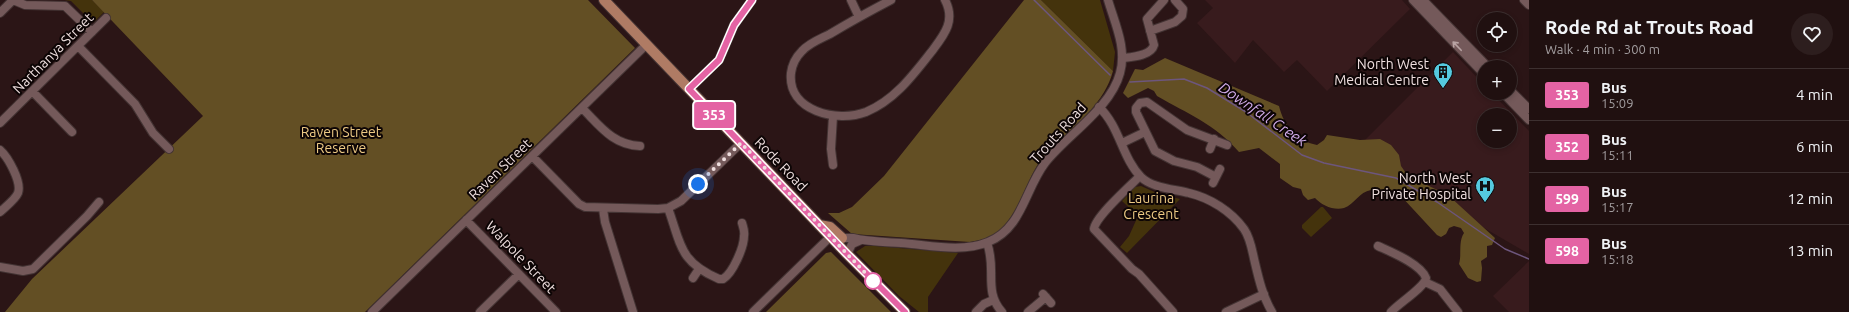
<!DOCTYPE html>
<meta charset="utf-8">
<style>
body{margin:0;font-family:Ubuntu,sans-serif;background:#2d1e1e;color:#f1f3f6;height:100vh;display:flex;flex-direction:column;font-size:15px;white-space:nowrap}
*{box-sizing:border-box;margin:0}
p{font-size:13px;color:#a29d9f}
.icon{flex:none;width:22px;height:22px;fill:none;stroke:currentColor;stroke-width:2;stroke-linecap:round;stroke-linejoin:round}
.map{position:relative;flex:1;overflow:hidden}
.side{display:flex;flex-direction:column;background:#201010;width:320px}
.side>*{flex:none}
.badge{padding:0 8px;border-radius:3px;font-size:14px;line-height:26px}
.controls{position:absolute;left:1477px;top:12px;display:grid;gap:8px}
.controls a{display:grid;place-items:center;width:40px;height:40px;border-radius:50%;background:#201010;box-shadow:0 2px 6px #0003,0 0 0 1px #3d3030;font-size:20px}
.you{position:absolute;width:20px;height:20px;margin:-10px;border:3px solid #fff;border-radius:50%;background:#1a73e8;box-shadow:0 0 0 6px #1a73e833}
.map>.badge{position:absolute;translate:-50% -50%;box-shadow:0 0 0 2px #fff}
.round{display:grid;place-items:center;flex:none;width:42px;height:42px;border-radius:21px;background:#2d1e1e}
.summary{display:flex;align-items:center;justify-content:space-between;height:68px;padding:0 16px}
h1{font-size:19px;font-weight:700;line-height:30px}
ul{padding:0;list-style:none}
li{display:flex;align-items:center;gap:12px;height:52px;padding:0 16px;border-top:1px solid #3d3030}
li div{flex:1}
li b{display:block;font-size:15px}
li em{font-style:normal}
li .badge{min-width:44px;font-weight:700;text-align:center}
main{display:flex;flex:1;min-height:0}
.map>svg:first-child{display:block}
</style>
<main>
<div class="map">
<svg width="1529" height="312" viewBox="0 0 1529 312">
<rect width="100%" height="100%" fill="#2b1516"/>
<path fill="#381b1d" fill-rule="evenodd" d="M1205 0H1402L1410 9 1327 91 1297 60 1284 72 1253 40 1235 63 1197 23 1213 8Z
M1453 52 1484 85V93H1492L1529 131V254L1353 152ZM1484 115H1510V141H1484Z
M1529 261V312H1509L1493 296Z"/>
<path fill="#44330c" d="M64 0H92L104 12 94 22 91 21 71 1Z
M1041 0H1100L1115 52 1113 71Z
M1141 186 1159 194 1180 199 1127 253 1120 247 1129 236 1138 216 1122 201 1135 187Z
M1321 207H1323L1332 218 1311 237 1302 228V225Z
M865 246H875L958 253 928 297V312H919L899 296 856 252Z"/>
<path fill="#634f24" d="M92 0H588L635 48 365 312H5L32 279 203 116Z
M1024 0H1041L1113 71C1105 102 1077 124 1055 147 1049 152 1042 158 1038 164 1024 187 1020 210 1000 230 993 238 980 240 970 242L852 234 828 213H839L852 207 884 176Z
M1165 58 1279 106C1284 126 1296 141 1317 145L1324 140 1327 135 1360 140 1380 139 1391 145 1399 155 1401 166 1408 176 1448 195 1495 238 1492 245 1487 246V257L1481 261 1482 268 1481 281 1477 282 1468 278 1459 264C1462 254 1458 242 1464 233L1461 228 1454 226 1449 228 1446 234 1441 237 1437 235 1400 195 1380 196 1371 190C1359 192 1355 204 1344 208 1334 211 1321 205 1315 198L1308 200 1303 195 1301 189 1293 187 1280 178V164L1259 148 1239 152C1215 124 1188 114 1157 96L1154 91 1148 88 1128 98 1123 93 1135 69 1143 70Z
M831 252 891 312H766L826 253Z"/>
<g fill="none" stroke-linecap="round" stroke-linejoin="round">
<path stroke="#6d567d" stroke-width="1.5" d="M1034 0 1110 75
M1130 82 1184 79 1207 88 1246 112 1302 155 1324 163 1396 178 1437 202 1505 249 1529 259"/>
<g stroke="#433333" stroke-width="10">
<path id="minor" d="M13 0 25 5 65 6 92 32
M851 0 859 17
M891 0C870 11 850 22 830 34 820 39 809 43 802 51 796 57 792 65 791 73 787 111 837 123 866 112 895 100 913 75 932 51 944 35 956 21 945 0
M1413 0 1484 74
M1423 0 1488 67
M1524 0 1529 5
M0 13 13 0
M1150 31 1175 22 1182 16 1183 9 1175 0
M78 46 135 104 153 133 169 149
M1123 58C1132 57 1151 56 1154 45L1147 19 1164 0
M689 89 719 60 734 25 752 0
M1510 90 1529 109
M32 91 72 132
M1503 93 1529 120
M1099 107C1120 127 1122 158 1141 177 1152 188 1174 189 1189 193 1210 198 1231 211 1244 229 1251 239 1252 251 1255 263 1259 280 1263 297 1272 312
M582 108C600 126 613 145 640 146
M0 123 106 18
M1122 143 1145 132
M1210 149 1214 139
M0 150C8 157 22 182 18 193 15 200 5 207 0 212
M532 156 579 204 585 207 658 209 668 208 681 201 741 143
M833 165 831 149 833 116
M1140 176C1130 186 1095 217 1094 229L1132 269 1139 274 1173 312
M1216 177 1197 167 1174 161 1155 151 1136 112V108L1140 103 1147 102 1187 130 1227 145
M1213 183 1220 169
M668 208C681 244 679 262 719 279H723C733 273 744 247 744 236 745 231 743 227 742 223
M603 209 605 222 633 312
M466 220 556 312
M836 240 842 238H853C869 242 886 242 901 243 929 245 962 253 988 242 1022 229 1025 189 1045 163 1067 135 1111 108 1120 73 1127 48 1115 24 1108 0
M987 243C997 269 983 291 1002 312
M1378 246C1391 252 1421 264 1426 278 1425 287 1399 303 1391 312
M847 254 852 244 861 240
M0 267 23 271 33 269 87 216 99 202
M693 278 699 269
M1425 282 1440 289 1458 312
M1043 294 1051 303
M372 312 647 44
M480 312 519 274
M753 312 830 237
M976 312 984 304 993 300
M1028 312 1046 297
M1226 312 1264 294"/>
</g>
<g stroke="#433333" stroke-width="12">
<path id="major" d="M604 0 847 254 905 312
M819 225 830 227 842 238"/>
</g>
<use href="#minor" stroke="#74595a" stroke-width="8"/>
<use href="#major" stroke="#af7b64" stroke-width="10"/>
</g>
<defs><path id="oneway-shaft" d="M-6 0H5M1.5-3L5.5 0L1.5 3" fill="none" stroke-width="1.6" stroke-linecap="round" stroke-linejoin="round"/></defs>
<use stroke="#b8a3a3" href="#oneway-shaft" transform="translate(1457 46) rotate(-134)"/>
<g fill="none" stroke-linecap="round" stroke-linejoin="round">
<g stroke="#fff" stroke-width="9">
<path id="line" d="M752 0 734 25 719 60 689 89 847 254 905 312"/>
</g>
<use href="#line" stroke="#e463a4" stroke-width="6"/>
<path stroke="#efdfdf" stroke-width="4" stroke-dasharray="0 7.2" d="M698 184 741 143 873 281"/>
</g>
<defs>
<g id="building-pin" transform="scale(1)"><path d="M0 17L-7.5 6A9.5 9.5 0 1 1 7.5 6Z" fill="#55cadf" stroke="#0d0505"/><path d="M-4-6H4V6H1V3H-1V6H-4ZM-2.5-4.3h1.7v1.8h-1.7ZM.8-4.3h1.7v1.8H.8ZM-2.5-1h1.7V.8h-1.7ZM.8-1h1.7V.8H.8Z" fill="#111"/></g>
<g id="hospital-pin" transform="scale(1)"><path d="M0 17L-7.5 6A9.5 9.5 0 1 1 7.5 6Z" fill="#55cadf" stroke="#0d0505"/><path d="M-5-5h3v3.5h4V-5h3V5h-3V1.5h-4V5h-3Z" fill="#111"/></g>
</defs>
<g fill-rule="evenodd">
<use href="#building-pin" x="1443" y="72"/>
<use href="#hospital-pin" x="1485" y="186"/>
</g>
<circle fill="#fff" stroke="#e463a4" stroke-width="2" cx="873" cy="281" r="8"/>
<g text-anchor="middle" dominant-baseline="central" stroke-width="4" stroke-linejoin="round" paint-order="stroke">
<g font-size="14" fill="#efdfdf" stroke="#0d0505">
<text transform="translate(53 53) rotate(-45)">Narthanya Street</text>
<text transform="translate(1058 133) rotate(-48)">Trouts Road</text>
<text transform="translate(781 164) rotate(46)">Rode Road</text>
<text transform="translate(500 169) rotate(-44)">Raven Street</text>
<text transform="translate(521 257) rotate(46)">Walpole Street</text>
</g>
<g font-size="14" fill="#efdfdf" stroke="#0d0505" text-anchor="end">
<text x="1429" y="64">North West<tspan x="1429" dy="16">Medical Centre</tspan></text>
<text x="1471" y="178">North West<tspan x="1471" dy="16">Private Hospital</tspan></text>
</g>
<g font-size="14" fill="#ecc984" stroke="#0d0505">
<text x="341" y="132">Raven Street<tspan x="341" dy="16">Reserve</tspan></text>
<text x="1151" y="198">Laurina<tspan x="1151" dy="16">Crescent</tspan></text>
</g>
<g font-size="15" font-style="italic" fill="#d3adec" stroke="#0d0505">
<text transform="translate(1263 114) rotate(34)">Downfall Creek</text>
</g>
</g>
</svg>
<div class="controls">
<a><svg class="icon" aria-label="locate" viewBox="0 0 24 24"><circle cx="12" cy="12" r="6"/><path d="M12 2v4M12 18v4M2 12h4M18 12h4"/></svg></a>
<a>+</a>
<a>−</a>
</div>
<div class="you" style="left:698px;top:184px"></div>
<b class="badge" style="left:714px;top:115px;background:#e463a4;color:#fff">353</b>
</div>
<section class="side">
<div class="summary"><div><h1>Rode Rd at Trouts Road</h1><p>Walk · 4 min · 300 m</p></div><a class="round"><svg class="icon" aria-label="heart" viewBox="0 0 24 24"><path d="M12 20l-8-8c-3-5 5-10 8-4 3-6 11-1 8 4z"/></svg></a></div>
<ul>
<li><span class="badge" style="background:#e463a4;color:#fff">353</span><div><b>Bus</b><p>15:09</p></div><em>4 min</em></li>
<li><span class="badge" style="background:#e463a4;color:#fff">352</span><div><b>Bus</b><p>15:11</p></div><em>6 min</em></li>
<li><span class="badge" style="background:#e463a4;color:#fff">599</span><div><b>Bus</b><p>15:17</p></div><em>12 min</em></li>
<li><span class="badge" style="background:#e463a4;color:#fff">598</span><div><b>Bus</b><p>15:18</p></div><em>13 min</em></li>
</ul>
</section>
</main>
